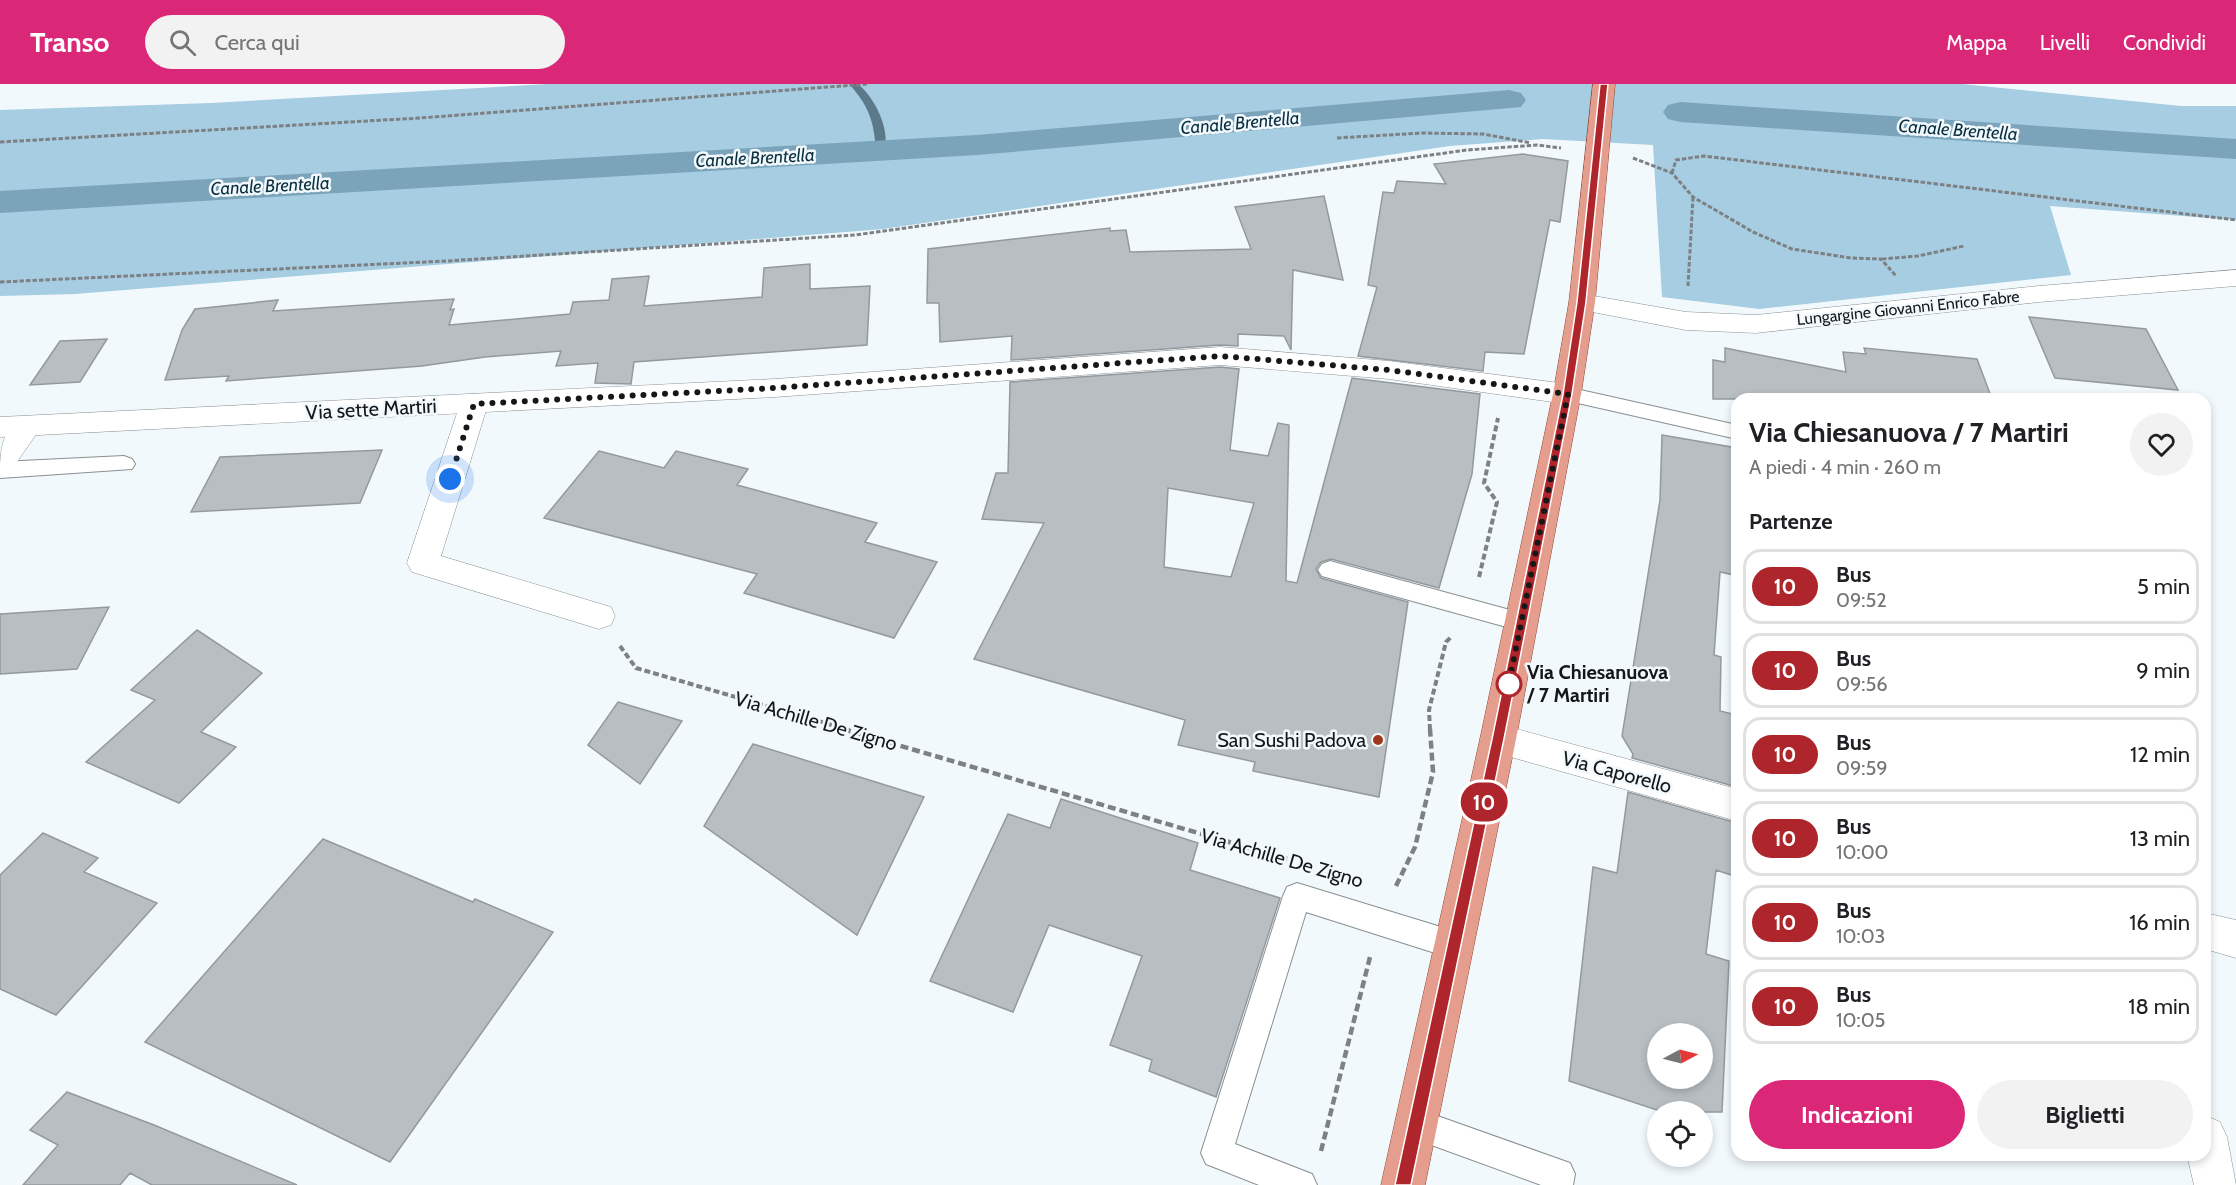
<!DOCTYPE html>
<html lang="it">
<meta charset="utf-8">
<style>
body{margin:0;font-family:Cabin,sans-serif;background:#f2f2f2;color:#202124;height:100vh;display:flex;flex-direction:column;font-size:22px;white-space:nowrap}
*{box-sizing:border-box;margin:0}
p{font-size:20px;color:#757577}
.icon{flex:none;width:33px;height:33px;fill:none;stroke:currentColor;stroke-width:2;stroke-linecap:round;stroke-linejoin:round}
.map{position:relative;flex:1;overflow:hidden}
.drawer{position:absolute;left:1731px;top:309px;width:480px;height:768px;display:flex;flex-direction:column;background:#fff;border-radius:18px;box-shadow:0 3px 9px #0003}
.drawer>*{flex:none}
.badge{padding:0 12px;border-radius:20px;font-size:21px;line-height:39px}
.needle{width:39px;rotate:83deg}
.tools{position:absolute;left:1647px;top:939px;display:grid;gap:12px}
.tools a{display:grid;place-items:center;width:66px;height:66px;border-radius:50%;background:#fff;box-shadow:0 3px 9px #0003;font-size:30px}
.you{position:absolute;width:30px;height:30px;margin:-15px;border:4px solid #fff;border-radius:50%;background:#1a73e8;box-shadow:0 0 0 9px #1a73e833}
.map>.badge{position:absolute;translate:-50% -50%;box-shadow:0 0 0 3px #fff}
h2{padding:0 18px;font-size:22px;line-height:54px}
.round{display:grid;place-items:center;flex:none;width:63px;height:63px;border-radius:32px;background:#f2f2f2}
.overview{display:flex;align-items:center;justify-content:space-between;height:102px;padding:0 18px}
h1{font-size:28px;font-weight:800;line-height:45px}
.action{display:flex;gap:12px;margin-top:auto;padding:12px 18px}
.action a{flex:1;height:69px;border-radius:36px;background:#db2777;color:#fff;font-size:24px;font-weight:800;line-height:69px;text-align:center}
.action a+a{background:#f2f2f2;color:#202124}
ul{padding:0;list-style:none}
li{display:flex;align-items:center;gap:18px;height:75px;margin:0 12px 9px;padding:0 6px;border:3px solid #e0e0e0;border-radius:18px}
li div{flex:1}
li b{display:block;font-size:22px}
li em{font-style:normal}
li .badge{min-width:66px;font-weight:700;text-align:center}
header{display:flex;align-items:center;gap:36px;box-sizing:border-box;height:84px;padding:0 30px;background:#db2777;color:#fff}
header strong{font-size:28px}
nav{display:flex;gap:33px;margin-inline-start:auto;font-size:21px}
.search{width:420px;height:54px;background:#f2f2f2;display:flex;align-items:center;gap:15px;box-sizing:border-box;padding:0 21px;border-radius:33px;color:#757577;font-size:22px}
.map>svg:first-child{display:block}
</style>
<header>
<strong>Transo</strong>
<div class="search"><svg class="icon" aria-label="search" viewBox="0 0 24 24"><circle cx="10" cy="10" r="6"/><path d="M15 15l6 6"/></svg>Cerca qui</div>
<nav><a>Mappa</a><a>Livelli</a><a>Condividi</a></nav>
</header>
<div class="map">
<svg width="2236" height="1101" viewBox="0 0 2236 1101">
<rect width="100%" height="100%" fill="#f2f9fd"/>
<path fill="#a6cde2" d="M548 0H1962L2181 22H2236V136L2050 122 2071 191 1759 225 1662 213 1653 61 1543 55 1450 62 883 145 75 210 0 212V26L211 19Z"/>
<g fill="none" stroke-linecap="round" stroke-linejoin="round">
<path fill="#5c7989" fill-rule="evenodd" d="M849 0H858C876 15 891 47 884 69L876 67C874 37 869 22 849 0Z"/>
<path fill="#7ba3b9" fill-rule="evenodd" d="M1509 6 1521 9 1526 16 1521 23 977 71 0 129V107L977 51Z
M1680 18 2236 55V75L1680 38 1668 35 1663 28 1668 21Z"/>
</g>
<path fill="#b8bec2" stroke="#93999d" stroke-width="1.5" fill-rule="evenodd" d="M1523 70 1568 77 1560 138 1550 136 1524 270 1485 268 1483 287 1358 272 1377 203 1368 201 1383 108 1394 109 1397 97 1446 100 1434 80Z
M1324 112 1343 196 1293 186 1291 266 1284 252 1238 250V262L1220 261 1011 276 1012 252 940 258 939 219H927L928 165 1110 144V147L1126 146 1130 168 1251 165 1235 123Z
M810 180V205L870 202 867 261 634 278 631 300 595 299 598 279 556 282 561 267 485 273 422 282 226 297 229 292 165 296 182 246 195 225 278 216 273 227 454 215 450 226 454 225 449 241 570 230 573 218 609 216 612 195 649 192 644 222 762 213 764 184Z
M2029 233 2146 245 2178 306 2055 294Z
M107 255 80 298 30 301 60 257Z
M1725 264 1846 288 1843 268 1866 270 1864 264 1977 275 1992 315H1713V276L1725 278Z
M1220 283 1239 285 1230 366 1268 372 1278 339 1289 341 1286 497 1297 499 1352 294 1480 310 1472 390 1439 504 1331 475 1321 478 1316 485 1321 494 1408 518 1379 713 1253 687 1255 678 1178 661 1185 636 974 575 1044 439 982 435 996 389H1008L1010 298ZM1168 404 1254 419 1231 493 1164 483Z
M1662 351 1737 364 1734 491 1720 488 1714 571 1721 573 1720 627 1737 631V703L1632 674 1633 670 1622 652 1660 416Z
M382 366 360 419 191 428 220 373Z
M599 367 664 384 676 367 748 385 737 401 877 439 865 458 937 478 894 554 744 509 757 490 544 434Z
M109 523 77 585 0 590V530Z
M197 546 262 589 201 648 236 663 179 719 86 678 155 616 131 606Z
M618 618 682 637 640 700 588 661Z
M753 660 924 713 857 851 704 742Z
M1628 708 1737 739V793L1716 786 1706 870 1729 877 1722 1028H1663L1569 997 1593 783 1617 789ZM1658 950H1702V994H1658Z
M1061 715 1198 759 1190 786 1280 814 1216 1013 1149 987 1152 976 1110 961 1142 872 1049 841 1013 928 930 897 1008 730 1050 744Z
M43 749 98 774 84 788 157 819 56 931 0 905V791Z
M323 755 473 818 475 815 553 848 390 1078 145 958Z
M67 1008 154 1041 297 1101H152L130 1089 120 1101H23L58 1061 30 1046Z"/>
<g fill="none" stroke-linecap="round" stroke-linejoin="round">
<g stroke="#898f92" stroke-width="2">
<path id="lane" d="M1567 303 1737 341V355L1560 315 1557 310 1560 305Z
M124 372 132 375 135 380 132 385 0 394V378Z
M1330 477 1521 529 1529 531 1533 538 1529 545 1521 547 1322 492 1318 486 1322 480Z
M1297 799 1454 847 1464 851 1468 861 1464 871 1454 875 1306 828 1235 1060 1312 1090 1317 1101H1259L1206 1080 1201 1069 1283 812 1287 803Z
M1415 1024 1570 1079 1575 1090 1573 1101H1541L1404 1051 1399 1040 1404 1029Z"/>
</g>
<g stroke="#898f92" stroke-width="1">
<path id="street" d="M2236 186V202L2039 218 1756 249 1686 246 1582 226 1573 224 1569 218 1573 212 1582 210 1686 228 1756 231 2039 202Z
M474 310 484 313 488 320 441 472 611 523 615 532 611 541 599 545 412 488 407 479 460 320 464 313Z
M28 332 38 335 42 342 10 388 0 392C0 368 1 340 28 332Z
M1498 640 1737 705V737L1486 666 1480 655 1486 644Z
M2205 829 2236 836V874L2205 865Z
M2205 1031 2220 1038 2227 1053 2236 1101H2194L2187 1071H2205Z"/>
</g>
<g stroke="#898f92" stroke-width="1">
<path id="secondary" d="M1220 263 1389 277 1567 300 1577 303 1581 310 1577 317 1567 320 1389 295 1220 281 775 313 0 353V333L775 295Z"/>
</g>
<g stroke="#914533" stroke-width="1">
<path id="primary" d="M1593 0H1615L1595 218 1581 310 1516 655 1425 1101H1381L1480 655 1553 310 1569 218Z"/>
</g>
<path stroke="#7d8183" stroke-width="3" stroke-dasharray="4.5 2" stroke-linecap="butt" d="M1337 54 1422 49 1483 50 1531 59
M0 58 420 34 868 0
M1633 74 1672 89 1693 113 1753 148 1792 165 1851 174 1881 175 1896 192
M1672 89 1676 76 1704 72 2236 136
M1882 175 1918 172 1964 162
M0 198 447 177 855 151 1467 66 1537 61 1561 64
M1688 202 1693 113"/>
<path stroke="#7d8183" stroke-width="4" stroke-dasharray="6 3" stroke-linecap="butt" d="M1479 493 1497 418 1484 399 1498 334
M620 562 636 584 849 646
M1430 646 1429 626 1446 558 1451 553"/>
<path stroke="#7d8183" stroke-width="4.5" stroke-dasharray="8 4" stroke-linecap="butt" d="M843 645 1287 775
M1396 802 1415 763 1433 688 1430 645
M1321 1067 1370 873"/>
<use href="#lane" fill="#fff" fill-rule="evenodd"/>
<use href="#street" fill="#fff" fill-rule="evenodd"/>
<use href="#secondary" fill="#fff" fill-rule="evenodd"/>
<use href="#primary" fill="#e59e8d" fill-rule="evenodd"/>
</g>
<path fill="#ae262b" stroke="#fff" stroke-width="1.5" d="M1600 0H1608L1586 218 1572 310 1504 655 1411 1101H1395L1492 655 1563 310 1577 218Z"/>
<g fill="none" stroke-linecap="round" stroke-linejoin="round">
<path stroke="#151718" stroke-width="6" stroke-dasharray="0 10.8" d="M450 395 474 320 775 304 1220 272 1389 286 1568 310 1507 608 1509 600"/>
</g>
<circle fill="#fff" stroke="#ae262b" stroke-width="3" cx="1509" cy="600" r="12"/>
<circle fill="#a0371d" stroke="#f2f9fd" stroke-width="2" cx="1378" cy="656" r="6"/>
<g text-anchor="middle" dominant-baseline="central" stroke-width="5" stroke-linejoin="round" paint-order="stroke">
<g font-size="16" fill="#151718" stroke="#f2f9fd">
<text transform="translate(1908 224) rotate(-6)">Lungargine Giovanni Enrico Fabre</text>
</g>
<g font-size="18" font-style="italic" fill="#0a2f3f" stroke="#f2f9fd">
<text transform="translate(1240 39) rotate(-5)">Canale Brentella</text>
<text transform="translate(1958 46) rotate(4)">Canale Brentella</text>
<text transform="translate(755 74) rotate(-3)">Canale Brentella</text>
<text transform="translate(270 102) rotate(-3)">Canale Brentella</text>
</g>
<g font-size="20" fill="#151718" stroke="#f2f9fd">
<text transform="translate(371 325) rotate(-3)">Via sette Martiri</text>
<text transform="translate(816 637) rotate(16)">Via Achille De Zigno</text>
<text transform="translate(1617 688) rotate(15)">Via Caporello</text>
<text transform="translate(1282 774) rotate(16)">Via Achille De Zigno</text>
</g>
<g font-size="20" font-weight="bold" fill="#151718" stroke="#f2f9fd" text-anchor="start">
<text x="1527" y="588">Via Chiesanuova<tspan x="1527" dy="23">/ 7 Martiri</tspan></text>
</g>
<g font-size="20" fill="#151718" stroke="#f2f9fd" text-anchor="end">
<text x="1366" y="656">San Sushi Padova</text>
</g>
</g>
</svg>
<div class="tools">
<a><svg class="needle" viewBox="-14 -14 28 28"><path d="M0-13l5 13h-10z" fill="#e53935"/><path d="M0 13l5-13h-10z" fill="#757577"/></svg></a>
<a><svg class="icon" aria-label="locate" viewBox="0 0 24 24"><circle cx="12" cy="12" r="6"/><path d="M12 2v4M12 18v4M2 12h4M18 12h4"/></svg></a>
</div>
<div class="you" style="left:450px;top:395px"></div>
<b class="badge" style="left:1484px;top:718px;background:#ae262b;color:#fff">10</b>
<section class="drawer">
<div class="overview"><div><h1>Via Chiesanuova / 7 Martiri</h1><p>A piedi · 4 min · 260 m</p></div><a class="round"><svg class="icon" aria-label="heart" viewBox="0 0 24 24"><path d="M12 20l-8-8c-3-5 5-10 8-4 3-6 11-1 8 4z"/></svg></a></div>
<h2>Partenze</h2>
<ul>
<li><span class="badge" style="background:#ae262b;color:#fff">10</span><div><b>Bus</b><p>09:52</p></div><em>5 min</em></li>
<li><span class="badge" style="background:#ae262b;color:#fff">10</span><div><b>Bus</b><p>09:56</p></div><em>9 min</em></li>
<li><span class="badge" style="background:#ae262b;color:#fff">10</span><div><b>Bus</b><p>09:59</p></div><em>12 min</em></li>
<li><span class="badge" style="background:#ae262b;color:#fff">10</span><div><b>Bus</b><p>10:00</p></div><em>13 min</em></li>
<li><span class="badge" style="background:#ae262b;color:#fff">10</span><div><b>Bus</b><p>10:03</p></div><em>16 min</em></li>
<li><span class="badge" style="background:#ae262b;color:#fff">10</span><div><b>Bus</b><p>10:05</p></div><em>18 min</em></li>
</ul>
<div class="action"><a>Indicazioni</a><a>Biglietti</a></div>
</section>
</div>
